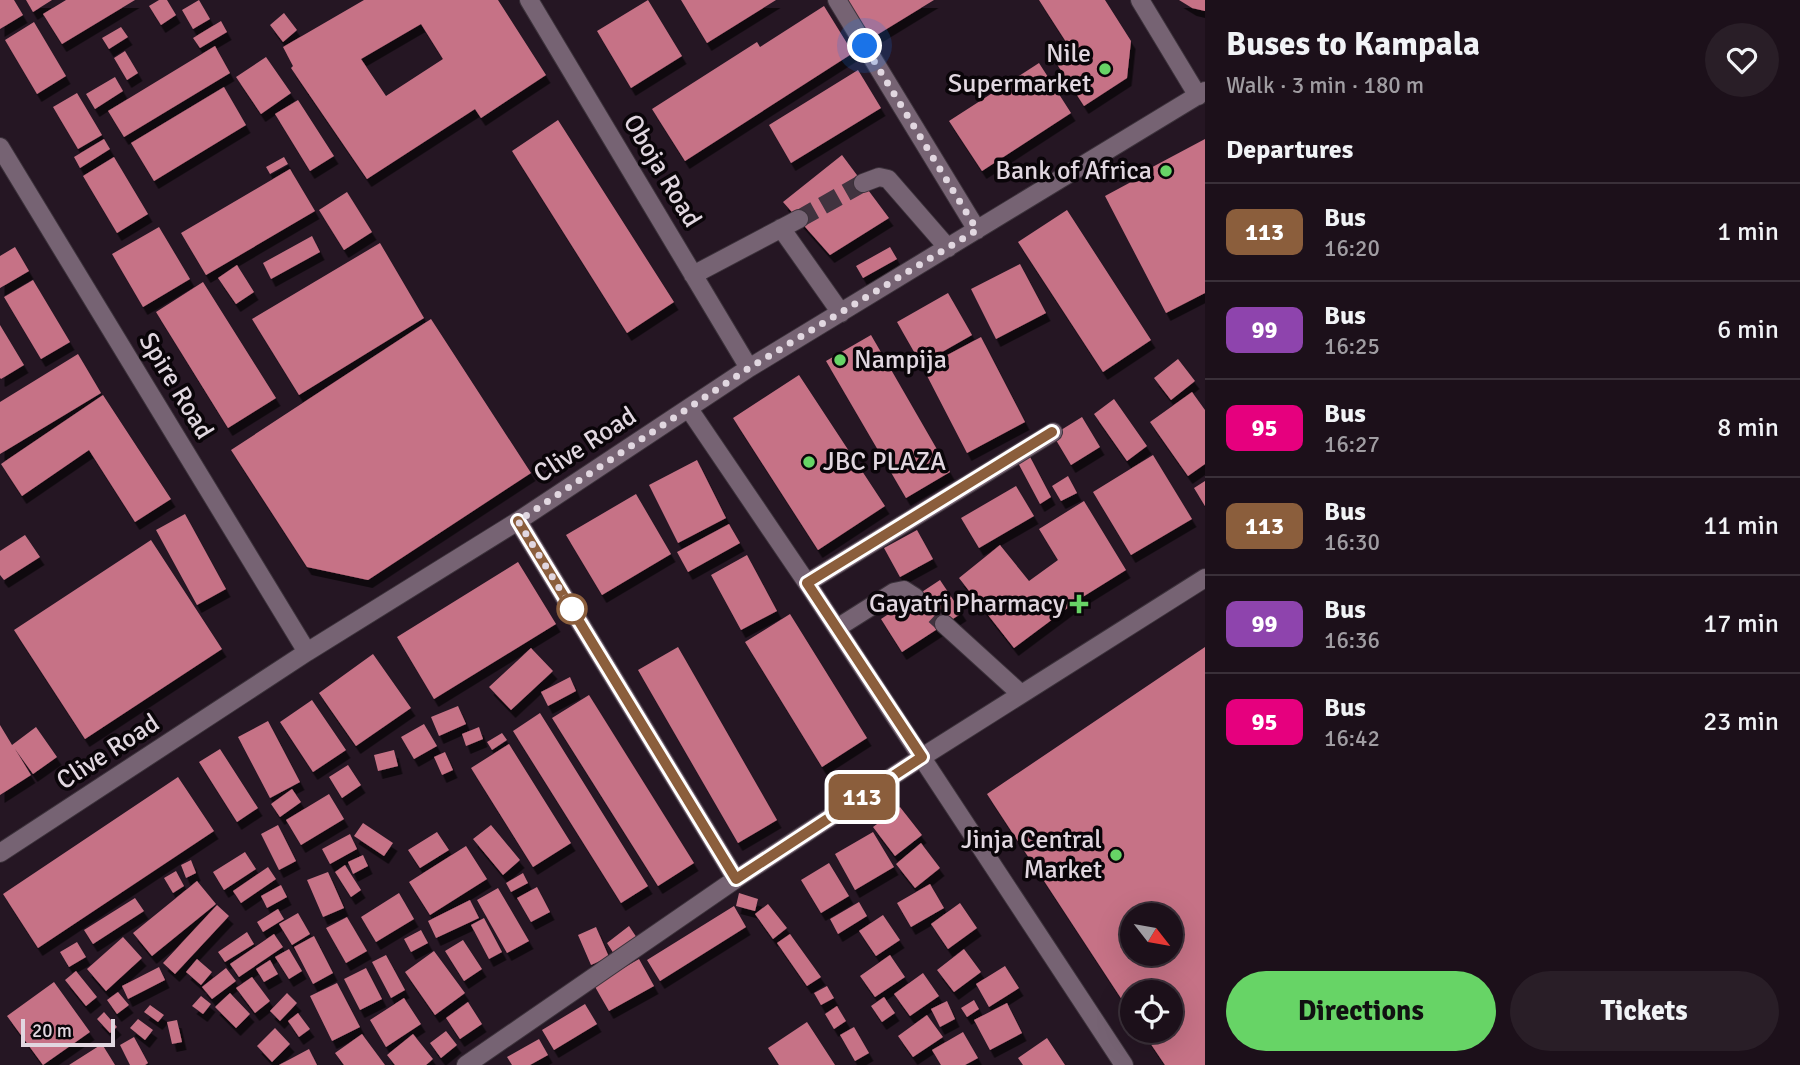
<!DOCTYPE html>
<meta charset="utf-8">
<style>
body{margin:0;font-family:Signika,sans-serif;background:#291e27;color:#f1f3f6;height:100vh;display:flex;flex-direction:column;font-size:26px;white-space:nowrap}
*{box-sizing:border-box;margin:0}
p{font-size:23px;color:#a09da2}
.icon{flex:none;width:38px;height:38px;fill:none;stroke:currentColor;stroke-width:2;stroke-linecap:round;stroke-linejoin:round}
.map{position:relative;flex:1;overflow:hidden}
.details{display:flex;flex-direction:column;background:#1c101a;width:595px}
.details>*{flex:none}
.badge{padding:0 14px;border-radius:10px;font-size:24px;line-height:46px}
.needle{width:46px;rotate:121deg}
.fabs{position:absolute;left:1120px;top:903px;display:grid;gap:14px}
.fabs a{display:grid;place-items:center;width:63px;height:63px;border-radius:50%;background:#1c101a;box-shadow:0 7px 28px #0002,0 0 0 2px #3a3039;font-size:35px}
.scale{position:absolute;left:21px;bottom:18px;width:94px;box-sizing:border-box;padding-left:7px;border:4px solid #e1d7e0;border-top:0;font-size:19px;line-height:24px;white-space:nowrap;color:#e1d7e0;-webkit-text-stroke:5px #0a0509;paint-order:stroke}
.you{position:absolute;width:35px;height:35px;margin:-18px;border:5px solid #fff;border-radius:50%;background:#1a73e8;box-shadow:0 0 0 10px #1a73e833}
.map>.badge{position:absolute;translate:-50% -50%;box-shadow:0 0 0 4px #fff}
h2{padding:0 21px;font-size:26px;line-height:63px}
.round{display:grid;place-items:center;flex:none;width:74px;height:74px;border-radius:37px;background:#291e27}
.overview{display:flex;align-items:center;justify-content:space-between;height:119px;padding:0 21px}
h1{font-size:33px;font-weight:700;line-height:52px}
.action{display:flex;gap:14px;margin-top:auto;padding:14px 21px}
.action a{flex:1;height:80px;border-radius:42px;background:#67d466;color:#111;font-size:28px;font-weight:700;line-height:80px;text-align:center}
.action a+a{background:#291e27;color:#f1f3f6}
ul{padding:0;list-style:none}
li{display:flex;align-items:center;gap:21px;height:98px;padding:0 21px;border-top:2px solid #3a3039}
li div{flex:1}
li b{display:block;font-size:26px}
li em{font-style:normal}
li .badge{min-width:77px;font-weight:700;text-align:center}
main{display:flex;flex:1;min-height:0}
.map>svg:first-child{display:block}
</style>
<main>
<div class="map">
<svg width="1205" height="1065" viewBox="0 0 1205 1065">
<defs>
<filter id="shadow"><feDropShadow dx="4.5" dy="8" stdDeviation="0" flood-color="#0009"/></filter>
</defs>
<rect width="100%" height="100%" fill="#251623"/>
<path fill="#c67286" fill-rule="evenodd" filter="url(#shadow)" d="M0 0H14L23 15 0 29Z
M26 0H52L33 12Z
M66 0H135L62 44 43 14Z
M159 0H167L176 15 161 25 149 6Z
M199 0 210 19 193 29 182 10Z
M364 0H498L546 75 481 118 475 109 367 179 291 68 293 66 283 47ZM421 24 443 59 386 96 361 59Z
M648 0 682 56 631 88 597 31Z
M681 0H776L707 43Z
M843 0H934L867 41Z
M1039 0H1105L1131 41 1127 78 1084 106 1053 58 1070 48Z
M1179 0H1205V11L1192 8Z
M824 6 853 53 685 161 652 109 757 42 760 47Z
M284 13 297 30 283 42 270 25Z
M221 21 227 32 200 48 193 38Z
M34 22 66 76 37 94 5 40Z
M121 27 128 37 109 49 102 38Z
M215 46 230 73 124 137 108 111Z
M125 51 138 73 127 80 114 58Z
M266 57 291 93 261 114 236 77Z
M1039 63 1071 113 982 171 949 121Z
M858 70 881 108 791 163 769 125Z
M115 77 123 91 95 109 86 94Z
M224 87 246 125 154 181 131 143Z
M77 93 102 135 78 149 53 107Z
M298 100 334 156 310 171 275 114Z
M558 120 674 302 627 333 512 151Z
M104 139 110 149 80 168 74 157Z
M1205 139V293L1166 313 1105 196 1144 175 1143 172Z
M842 155 889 218 830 255 783 202Z
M114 157 148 214 117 233 83 176Z
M284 157 288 164 270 174 266 167Z
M290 169 315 211 206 275 181 233Z
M347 192 372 232 344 250 319 210Z
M1067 210 1151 340 1103 372 1018 242Z
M159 227 190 279 143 307 112 254Z
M312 236 320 252 271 279 263 263Z
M380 243 424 318 299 395 252 319Z
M15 247 29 271 0 288V256Z
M890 247 897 259 863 278 856 266Z
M1020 264 1046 313 996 339 971 289Z
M237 265 254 292 236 304 218 278Z
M33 280 70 342 41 359 4 297Z
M203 282 276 398 228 428 156 312Z
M948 293 972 335 921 364 897 322Z
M431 319 531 473 368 580 307 567 231 450Z
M0 325 24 365 1 379 0 378Z
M871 335 950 472 906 498 826 361Z
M981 337 1025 422 967 453 923 368Z
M78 354 101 393 0 454V402Z
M1178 359 1195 381 1171 400 1154 378Z
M799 375 885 506 818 550 733 418Z
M1192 392 1205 410V464L1188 476 1150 422Z
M103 395 171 499 135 522 89 450 22 496 1 464Z
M1114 399 1147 446 1127 461 1094 414Z
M1082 417 1100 447 1071 465 1053 435Z
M1028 453 1051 497 1040 504 1016 459Z
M1153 455 1192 519 1131 555 1093 492Z
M697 460 726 518 678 543 649 485Z
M1068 476 1077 493 1061 501 1052 486Z
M1205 481V506L1194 488Z
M1016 486 1034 516 979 548 961 518Z
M636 494 671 554 602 595 566 535Z
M1084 501 1126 570 1081 598 1014 648 959 578 1000 545 1029 581 1058 560 1039 529Z
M185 514 226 589 197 605 156 530Z
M729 524 740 543 688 572 677 552Z
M917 530 933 559 900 577 884 548Z
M25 535 40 557 4 580 0 575V551Z
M151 540 222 649 85 739 14 630Z
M747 555 777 611 741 630 711 575Z
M518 562 556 624 434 699 397 637Z
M940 580 962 613 902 652 881 619Z
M790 614 867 738 822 767 745 642Z
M678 647 777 820 738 843 638 670Z
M1205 647V1065H1165L1142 1031H1171V992H1132V1015L987 794ZM1132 915H1171V954H1132Z
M531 648 553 671 511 710 489 687Z
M373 654 411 708 356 746 319 693Z
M570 677 576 691 548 706 541 692Z
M589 695 694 863 658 886 552 718Z
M312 700 346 750 313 772 280 722Z
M458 706 466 724 439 736 431 717Z
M540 713 648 886 621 903 513 731Z
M268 721 300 782 270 798 238 737Z
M424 724 437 746 414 759 401 737Z
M0 725 12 745 36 727 57 757 33 774 15 749 31 775 0 795Z
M479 727 483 739 466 746 462 734Z
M502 733 507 740 492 750 487 742Z
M509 744 571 843 533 867 471 768Z
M220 749 258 808 237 822 199 762Z
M394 750 398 766 378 771 374 755Z
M445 752 453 770 442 775 434 757Z
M348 765 361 785 342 798 329 777Z
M178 777 214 831 38 948 3 894Z
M292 789 301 802 280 817 271 804Z
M329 794 344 819 301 845 286 820Z
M900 807 922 835 895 856 873 827Z
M363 823 393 843 384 856 354 836Z
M278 825 296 861 279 870 261 834Z
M491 825 520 860 503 875 473 839Z
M437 832 449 850 420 868 408 850Z
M873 832 894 867 855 890 835 854Z
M350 834 357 849 330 864 322 849Z
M921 843 940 868 915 888 896 864Z
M466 846 487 879 430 915 409 882Z
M245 852 256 869 224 890 213 872Z
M363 855 368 866 353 874 348 862Z
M191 860 196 873 186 878 181 865Z
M829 863 849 896 821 913 801 880Z
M345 865 361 890 351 897 335 872Z
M268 867 276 879 241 903 233 891Z
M176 871 184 886 173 893 164 878Z
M328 872 344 908 323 917 307 880Z
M523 873 528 883 511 892 506 883Z
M197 881 216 904 152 956 133 933Z
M930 884 944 908 911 927 897 903Z
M281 885 287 897 267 908 261 896Z
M537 887 550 912 531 922 517 898Z
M498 888 529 941 507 953 477 900Z
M399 893 414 919 376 942 361 917Z
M739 893 758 899 755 911 736 906Z
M135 898 144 911 93 944 84 930Z
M470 900 479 918 436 938 428 921Z
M859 902 867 916 838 934 830 919Z
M960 903 977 928 948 949 931 924Z
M768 904 787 928 773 939 755 914Z
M217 905 229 916 175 974 163 963Z
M734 906 746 927 660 981 647 960Z
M278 909 284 919 263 932 257 922Z
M298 913 310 934 292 945 279 924Z
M883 915 900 940 876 956 859 931Z
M347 917 367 951 346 963 326 928Z
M484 918 502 952 489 959 471 925Z
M629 926 637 938 614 954 607 943Z
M596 927 609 957 591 965 578 935Z
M421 930 428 943 411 952 404 939Z
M247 932 254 944 225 962 218 952Z
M274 934 283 947 239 977 230 964Z
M790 934 821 977 807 986 777 943Z
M314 936 333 973 313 984 294 947Z
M123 937 142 958 106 991 87 969Z
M463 940 482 969 464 981 445 951Z
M77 942 86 957 69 967 60 952Z
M289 949 302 971 289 979 275 957Z
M964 949 981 972 954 992 937 970Z
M434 951 465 993 435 1015 405 972Z
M386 955 405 990 391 998 372 962Z
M890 955 905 977 875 997 860 976Z
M197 959 212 972 201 985 186 972Z
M639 959 654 986 609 1011 594 985Z
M270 960 278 974 264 982 256 969Z
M1005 966 1019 988 989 1007 976 984Z
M159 967 165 980 128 999 122 986Z
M226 968 236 981 212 999 202 987Z
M366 968 382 999 360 1010 344 979Z
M76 971 97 997 86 1006 65 980Z
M923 973 939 996 910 1016 894 994Z
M252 977 270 1001 255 1013 236 988Z
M54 982 90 1032 43 1065 7 1016Z
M337 983 360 1027 332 1041 310 996Z
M827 986 834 998 821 1005 814 993Z
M118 992 129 1005 117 1014 107 1000Z
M230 993 250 1014 236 1028 215 1007Z
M287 993 297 1003 280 1021 270 1011Z
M201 996 211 1004 203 1014 192 1006Z
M884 997 895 1013 882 1022 871 1006Z
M404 998 421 1024 386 1047 370 1020Z
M974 1000 979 1009 967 1017 961 1008Z
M947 1001 955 1019 940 1027 931 1009Z
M468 1002 482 1024 460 1039 446 1018Z
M1007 1003 1022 1033 990 1050 974 1020Z
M585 1004 597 1024 554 1050 542 1030Z
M150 1005 164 1015 158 1022 144 1012Z
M837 1006 846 1021 834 1029 825 1014Z
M104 1012 117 1027 110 1033 97 1019Z
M298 1013 310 1029 299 1037 288 1021Z
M927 1015 943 1037 913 1057 898 1036Z
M138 1019 153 1030 145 1040 130 1028Z
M177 1020 182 1042 172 1044 167 1022Z
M807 1022 835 1065H779L768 1048Z
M854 1027 869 1053 855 1061 840 1035Z
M275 1028 290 1044 272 1062 257 1046Z
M446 1031 457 1045 441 1058 430 1043Z
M963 1032 978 1058 965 1065H941L932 1050Z
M362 1034 385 1065H344L335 1053Z
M413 1034 433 1059 426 1065H395L387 1055Z
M134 1037 148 1063 145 1065H130L120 1045Z
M1047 1038 1065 1065H1023L1018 1058Z
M539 1039 548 1055 530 1065H512L507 1057Z
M102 1044 115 1065H69Z
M309 1049 317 1065H279Z"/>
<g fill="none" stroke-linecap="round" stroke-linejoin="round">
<path stroke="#41333f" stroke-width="18" stroke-dasharray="18 9" stroke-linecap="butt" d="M799 219 863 183
M915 597 944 624"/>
<g stroke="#3c323b" stroke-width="20">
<path id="minor" d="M529 0 749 368
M837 0 977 230
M1140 0 1198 96
M0 147 307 652
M863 183 879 177 888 179 948 248
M781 228 841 313
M693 275 799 219
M689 409 807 583 1124 1065
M518 521 736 879
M807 583 1053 432
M944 624 1021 694
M837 628 894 592 904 590 915 597
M0 853 307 652 518 521 749 368 1205 91
M466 1065 736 879 922 757 1205 578"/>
</g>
<use href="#minor" stroke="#766373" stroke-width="18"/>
</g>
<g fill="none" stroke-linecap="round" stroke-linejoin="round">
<g stroke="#fff" stroke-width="16">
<path id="line" d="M518 521 736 879 922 757 807 583 1052 432"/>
</g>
<use href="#line" stroke="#8b5e3c" stroke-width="10"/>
<path stroke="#e1d7e0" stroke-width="7" stroke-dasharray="0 12.6" d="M572 609 518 521 749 368 977 230 865 46"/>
</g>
<g fill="#67d466" stroke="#0a0509" stroke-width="2.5">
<circle cx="1105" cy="69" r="7"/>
<circle cx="1166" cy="171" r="7"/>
<circle cx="840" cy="360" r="7"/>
<circle cx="809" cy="462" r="7"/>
<path d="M1075.5 593.5h7v7h7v7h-7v7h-7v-7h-7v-7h7z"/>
<circle cx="1116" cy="855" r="7"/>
</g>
<circle fill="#fff" stroke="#8b5e3c" stroke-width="3.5" cx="572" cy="609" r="14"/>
<g text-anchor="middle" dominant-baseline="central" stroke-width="7" stroke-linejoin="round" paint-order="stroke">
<g font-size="26" fill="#e1d7e0" stroke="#0a0509" text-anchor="end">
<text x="1091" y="54">Nile<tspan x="1091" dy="30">Supermarket</tspan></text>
<text x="1152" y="171">Bank of Africa</text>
<text x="854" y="360" text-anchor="start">Nampija</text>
<text x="823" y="462" text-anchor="start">JBC PLAZA</text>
<text x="1065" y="604">Gayatri Pharmacy</text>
<text x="1102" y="840">Jinja Central<tspan x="1102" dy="30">Market</tspan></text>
</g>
<g font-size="26" fill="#e1d7e0" stroke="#0a0509">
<text transform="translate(662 171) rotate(59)">Oboja Road</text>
<text transform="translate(176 386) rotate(59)">Spire Road</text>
<text transform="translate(585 445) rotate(-33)">Clive Road</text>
<text transform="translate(108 752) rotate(-33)">Clive Road</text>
</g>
</g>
</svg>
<div class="fabs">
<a><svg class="needle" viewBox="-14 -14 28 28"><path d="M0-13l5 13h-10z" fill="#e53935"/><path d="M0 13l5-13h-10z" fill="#a09da2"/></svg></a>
<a><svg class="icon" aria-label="locate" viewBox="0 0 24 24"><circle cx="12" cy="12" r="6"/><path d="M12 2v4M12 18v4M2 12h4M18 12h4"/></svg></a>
</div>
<div class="scale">20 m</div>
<div class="you" style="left:865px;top:46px"></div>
<b class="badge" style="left:862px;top:797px;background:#8b5e3c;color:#fff">113</b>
</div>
<section class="details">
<div class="overview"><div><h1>Buses to Kampala</h1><p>Walk · 3 min · 180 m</p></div><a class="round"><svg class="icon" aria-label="heart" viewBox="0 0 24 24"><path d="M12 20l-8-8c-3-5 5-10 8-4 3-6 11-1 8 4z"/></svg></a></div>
<h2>Departures</h2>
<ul>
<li><span class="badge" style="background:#8b5e3c;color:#fff">113</span><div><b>Bus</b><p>16:20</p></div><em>1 min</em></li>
<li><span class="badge" style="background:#8e44ad;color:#fff">99</span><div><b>Bus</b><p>16:25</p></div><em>6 min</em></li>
<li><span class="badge" style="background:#e6007e;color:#fff">95</span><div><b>Bus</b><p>16:27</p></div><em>8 min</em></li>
<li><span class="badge" style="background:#8b5e3c;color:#fff">113</span><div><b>Bus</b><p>16:30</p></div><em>11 min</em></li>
<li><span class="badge" style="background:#8e44ad;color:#fff">99</span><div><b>Bus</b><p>16:36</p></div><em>17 min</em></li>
<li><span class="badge" style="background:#e6007e;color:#fff">95</span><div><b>Bus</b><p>16:42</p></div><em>23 min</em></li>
</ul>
<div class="action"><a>Directions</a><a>Tickets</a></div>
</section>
</main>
